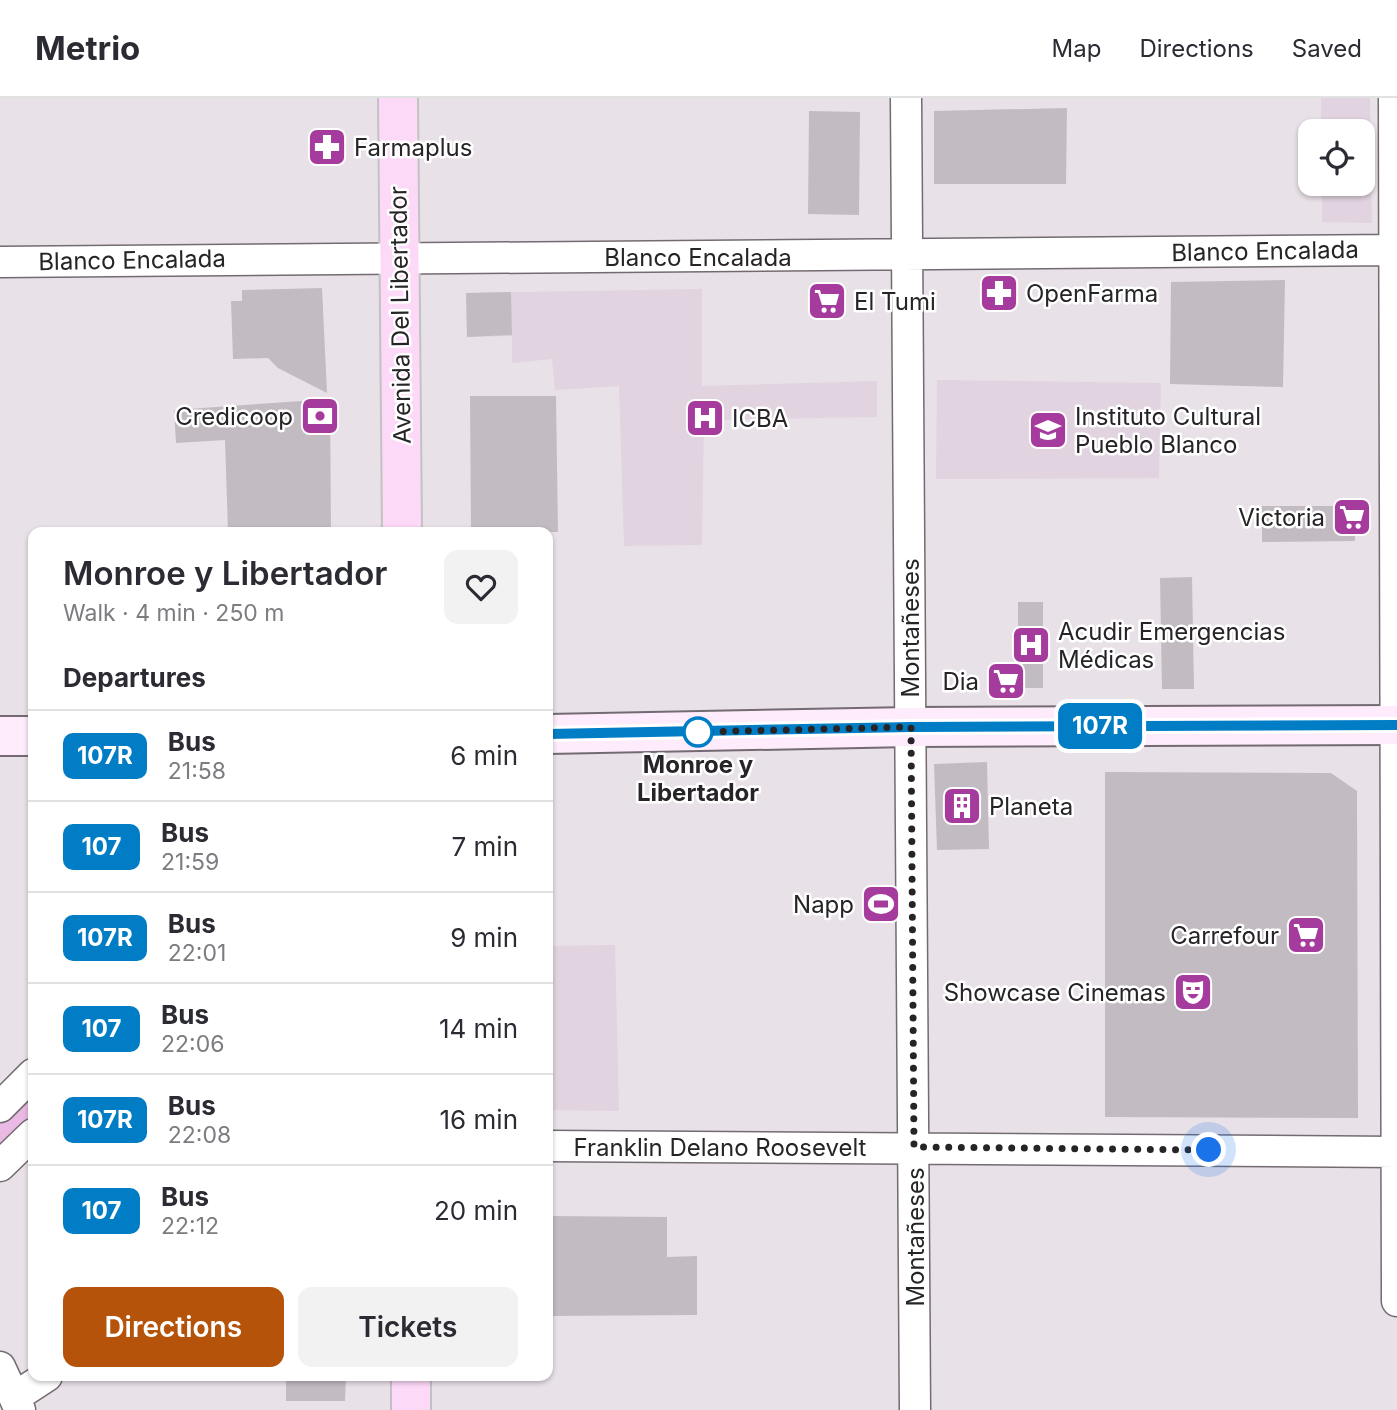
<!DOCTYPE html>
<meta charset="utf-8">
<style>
body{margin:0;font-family:Inter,sans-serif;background:#f2f2f3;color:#2b2b33;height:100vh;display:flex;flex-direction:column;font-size:26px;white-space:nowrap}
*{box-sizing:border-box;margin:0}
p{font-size:23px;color:#7c7c81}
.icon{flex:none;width:38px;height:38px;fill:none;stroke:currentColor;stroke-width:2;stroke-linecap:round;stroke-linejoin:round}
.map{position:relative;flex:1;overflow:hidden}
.sheet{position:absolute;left:28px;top:429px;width:525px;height:854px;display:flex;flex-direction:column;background:#fff;border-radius:14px;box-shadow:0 2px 5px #0004}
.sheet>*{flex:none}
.badge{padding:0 14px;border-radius:10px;font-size:24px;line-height:46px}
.tools{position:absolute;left:1298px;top:21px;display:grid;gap:14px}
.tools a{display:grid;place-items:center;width:77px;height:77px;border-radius:14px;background:#fff;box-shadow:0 2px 5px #0004;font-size:35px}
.you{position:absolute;width:35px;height:35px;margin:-18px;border:5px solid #fff;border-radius:50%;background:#1a73e8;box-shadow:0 0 0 10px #1a73e833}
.map>.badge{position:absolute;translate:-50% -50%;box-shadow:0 0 0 4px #fff}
h2{padding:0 35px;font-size:26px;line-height:63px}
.round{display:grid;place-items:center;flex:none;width:74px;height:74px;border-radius:14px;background:#f2f2f3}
.overview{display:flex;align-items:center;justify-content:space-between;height:119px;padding:0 35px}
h1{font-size:33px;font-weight:600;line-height:52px}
.primary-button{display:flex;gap:14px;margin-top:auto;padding:14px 35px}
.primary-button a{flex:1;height:80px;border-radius:14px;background:#b45309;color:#fff;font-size:28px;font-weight:600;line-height:80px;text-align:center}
.primary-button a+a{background:#f2f2f3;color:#2b2b33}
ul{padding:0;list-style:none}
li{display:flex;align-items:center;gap:21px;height:91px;padding:0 35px;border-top:2px solid #e1e1e2}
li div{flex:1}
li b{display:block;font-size:26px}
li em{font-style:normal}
li .badge{min-width:77px;font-weight:700;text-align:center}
header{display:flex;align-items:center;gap:42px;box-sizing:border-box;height:98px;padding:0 35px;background:#fff;border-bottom:2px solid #e1e1e2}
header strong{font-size:33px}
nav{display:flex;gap:38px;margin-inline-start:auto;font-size:24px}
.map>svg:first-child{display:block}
</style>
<header>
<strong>Metrio</strong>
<nav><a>Map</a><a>Directions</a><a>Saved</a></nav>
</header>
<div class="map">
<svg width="1397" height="1312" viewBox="0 0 1397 1312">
<rect width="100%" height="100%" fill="#e9e1e8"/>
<path fill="#e1d3df" d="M1321 0H1370L1372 125 1322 124V86H1363V33H1321Z
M702 191V288L877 283V319L704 322 702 447 624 448 619 288 555 292 552 261 512 265V238L467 239 466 195Z
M937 282 1161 285 1159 380 936 381Z
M615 847 619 1013 548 1012V848Z"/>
<path fill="#eab9e4" d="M33 993V1021L0 1054V1026Z"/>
<path fill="#c3bbc2" d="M1067 10 1066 86H934V13Z
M809 13 860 14 859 117 808 116Z
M1285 182 1283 289 1170 286 1171 184Z
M322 190 327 295 278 270 268 260 233 261 231 203H242V192Z
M511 194 512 237 467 239 466 195Z
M470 298H556L558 434H471Z
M330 301 331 434H228L225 342 176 345 174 312Z
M1262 408H1355V443L1262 444Z
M1192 479 1194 591H1162L1160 480Z
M1018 504H1043V590H1018Z
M987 664 989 751 937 752 934 666Z
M1105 674 1331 675 1357 693 1358 1020 1105 1019Z
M548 1118 667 1119V1159L697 1158V1217L548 1218Z
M286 1278H346L345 1303H286Z"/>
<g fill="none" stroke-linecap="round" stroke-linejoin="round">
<g stroke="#736b71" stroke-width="33">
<path id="minor" d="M906 0 915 1312
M1394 0 1397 1203
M0 164 1397 152
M0 1009 33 976
M548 1048 1397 1054
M0 1068 33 1036
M0 1269 20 1312
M15 1299 47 1278"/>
</g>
<g stroke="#736b71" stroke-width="42">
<path id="secondary" d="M548 636 911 629 1397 627
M0 638H33"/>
</g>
<g stroke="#c3c2c3" stroke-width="42">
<path id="primary" d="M398 0 402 434
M411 1312V1278"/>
</g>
<use href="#minor" stroke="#fff" stroke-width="30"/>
<use href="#secondary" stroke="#feecfc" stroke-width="38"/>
<use href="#primary" stroke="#fdd9f8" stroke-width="38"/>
</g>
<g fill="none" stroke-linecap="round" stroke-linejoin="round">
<g stroke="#fff" stroke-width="16">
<path id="line" d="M548 636 911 629 1397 627"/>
</g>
<use href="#line" stroke="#007dc5" stroke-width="10"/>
<path stroke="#272427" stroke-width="7" stroke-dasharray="0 12.6" d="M698 634 911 629 914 1049 1209 1052"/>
</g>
<defs>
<g id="pharmacy-square" transform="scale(2.0125)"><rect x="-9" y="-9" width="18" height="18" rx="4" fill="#a53c9d" stroke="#fff"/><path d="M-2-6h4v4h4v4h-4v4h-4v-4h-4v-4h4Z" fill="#fff"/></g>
<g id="supermarket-square" transform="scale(2.0125)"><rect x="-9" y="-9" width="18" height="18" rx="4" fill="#a53c9d" stroke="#fff"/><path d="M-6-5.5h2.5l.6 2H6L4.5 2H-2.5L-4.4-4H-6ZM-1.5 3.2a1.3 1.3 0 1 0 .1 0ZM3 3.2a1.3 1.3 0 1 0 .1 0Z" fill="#fff"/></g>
<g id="bank-square" transform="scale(2.0125)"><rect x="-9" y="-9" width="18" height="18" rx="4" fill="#a53c9d" stroke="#fff"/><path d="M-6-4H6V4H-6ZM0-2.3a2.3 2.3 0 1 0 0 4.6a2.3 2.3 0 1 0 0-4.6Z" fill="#fff"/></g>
<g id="hospital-square" transform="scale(2.0125)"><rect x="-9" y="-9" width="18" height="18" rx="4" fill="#a53c9d" stroke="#fff"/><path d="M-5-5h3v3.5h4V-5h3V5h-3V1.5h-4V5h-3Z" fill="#fff"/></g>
<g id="school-square" transform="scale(2.0125)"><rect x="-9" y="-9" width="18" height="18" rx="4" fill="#a53c9d" stroke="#fff"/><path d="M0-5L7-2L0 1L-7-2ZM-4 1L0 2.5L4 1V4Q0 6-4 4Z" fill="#fff"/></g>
<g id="building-square" transform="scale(2.0125)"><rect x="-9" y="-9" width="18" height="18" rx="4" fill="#a53c9d" stroke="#fff"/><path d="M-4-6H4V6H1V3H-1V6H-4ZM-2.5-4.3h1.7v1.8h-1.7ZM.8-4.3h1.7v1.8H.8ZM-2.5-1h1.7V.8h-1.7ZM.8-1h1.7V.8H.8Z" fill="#fff"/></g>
<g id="stadium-square" transform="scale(2.0125)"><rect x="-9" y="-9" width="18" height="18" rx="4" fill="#a53c9d" stroke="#fff"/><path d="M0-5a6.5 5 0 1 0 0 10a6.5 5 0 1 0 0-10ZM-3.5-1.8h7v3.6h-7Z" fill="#fff"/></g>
<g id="theatre-square" transform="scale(2.0125)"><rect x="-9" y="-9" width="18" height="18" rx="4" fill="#a53c9d" stroke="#fff"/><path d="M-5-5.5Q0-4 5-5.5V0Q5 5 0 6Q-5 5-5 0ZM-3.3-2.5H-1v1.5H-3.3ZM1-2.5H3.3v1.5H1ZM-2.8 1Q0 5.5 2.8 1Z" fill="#fff"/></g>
</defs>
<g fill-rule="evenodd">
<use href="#pharmacy-square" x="327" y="49"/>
<use href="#pharmacy-square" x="999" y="195"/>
<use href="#supermarket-square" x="827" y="203"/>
<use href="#bank-square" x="320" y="318"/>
<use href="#hospital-square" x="705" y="320"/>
<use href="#school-square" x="1048" y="332"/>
<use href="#supermarket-square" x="1352" y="419"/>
<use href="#hospital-square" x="1031" y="547"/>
<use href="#supermarket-square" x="1006" y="583"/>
<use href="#building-square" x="962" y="708"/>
<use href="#stadium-square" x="881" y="806"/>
<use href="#supermarket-square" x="1306" y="837"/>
<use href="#theatre-square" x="1193" y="894"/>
</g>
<circle fill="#fff" stroke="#007dc5" stroke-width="3.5" cx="698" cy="634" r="14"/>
<g text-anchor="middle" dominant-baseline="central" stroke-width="5" stroke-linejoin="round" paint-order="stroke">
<g font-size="24" fill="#272427" stroke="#fff" text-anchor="start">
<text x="354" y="49">Farmaplus</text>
<text x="1026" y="195">OpenFarma</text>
<text x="854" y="203">El Tumi</text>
<text x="293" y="318" text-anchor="end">Credicoop</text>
<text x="1075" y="318">Instituto Cultural<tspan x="1075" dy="28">Pueblo Blanco</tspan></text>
<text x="732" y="320">ICBA</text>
<text x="1325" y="419" text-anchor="end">Victoria</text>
<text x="1058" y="533">Acudir Emergencias<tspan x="1058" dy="28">Médicas</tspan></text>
<text x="979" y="583" text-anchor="end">Dia</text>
<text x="989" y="708">Planeta</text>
<text x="854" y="806" text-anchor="end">Napp</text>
<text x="1279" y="837" text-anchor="end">Carrefour</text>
<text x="1166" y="894" text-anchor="end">Showcase Cinemas</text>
</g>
<g font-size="24" fill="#272427" stroke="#fff">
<text transform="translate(1265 153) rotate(-1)">Blanco Encalada</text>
<text x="698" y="159">Blanco Encalada</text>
<text transform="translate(132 162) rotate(-1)">Blanco Encalada</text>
<text transform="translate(400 217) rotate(-91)">Avenida Del Libertador</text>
<text transform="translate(910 530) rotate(-90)">Montañeses</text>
<text x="720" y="1049">Franklin Delano Roosevelt</text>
<text transform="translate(915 1139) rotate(-90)">Montañeses</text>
</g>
<g font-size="24" font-weight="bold" fill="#272427" stroke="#fff">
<text x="698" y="666">Monroe y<tspan x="698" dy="28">Libertador</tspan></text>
</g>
</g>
</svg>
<div class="tools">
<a><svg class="icon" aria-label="locate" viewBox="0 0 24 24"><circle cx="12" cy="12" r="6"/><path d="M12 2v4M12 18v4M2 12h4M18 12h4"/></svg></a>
</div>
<div class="you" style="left:1209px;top:1052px"></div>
<b class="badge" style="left:1100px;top:628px;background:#007dc5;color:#fff">107R</b>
<section class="sheet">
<div class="overview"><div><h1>Monroe y Libertador</h1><p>Walk · 4 min · 250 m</p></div><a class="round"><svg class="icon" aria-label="heart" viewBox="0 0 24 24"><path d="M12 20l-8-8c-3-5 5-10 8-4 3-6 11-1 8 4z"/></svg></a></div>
<h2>Departures</h2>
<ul>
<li><span class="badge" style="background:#007dc5;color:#fff">107R</span><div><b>Bus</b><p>21:58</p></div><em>6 min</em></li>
<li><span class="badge" style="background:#007dc5;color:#fff">107</span><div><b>Bus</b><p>21:59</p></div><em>7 min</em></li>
<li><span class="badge" style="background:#007dc5;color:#fff">107R</span><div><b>Bus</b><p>22:01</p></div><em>9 min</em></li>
<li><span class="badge" style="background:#007dc5;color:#fff">107</span><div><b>Bus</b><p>22:06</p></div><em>14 min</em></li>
<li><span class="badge" style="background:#007dc5;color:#fff">107R</span><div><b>Bus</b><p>22:08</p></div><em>16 min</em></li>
<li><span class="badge" style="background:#007dc5;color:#fff">107</span><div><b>Bus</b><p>22:12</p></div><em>20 min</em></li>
</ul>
<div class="primary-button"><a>Directions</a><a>Tickets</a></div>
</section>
</div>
